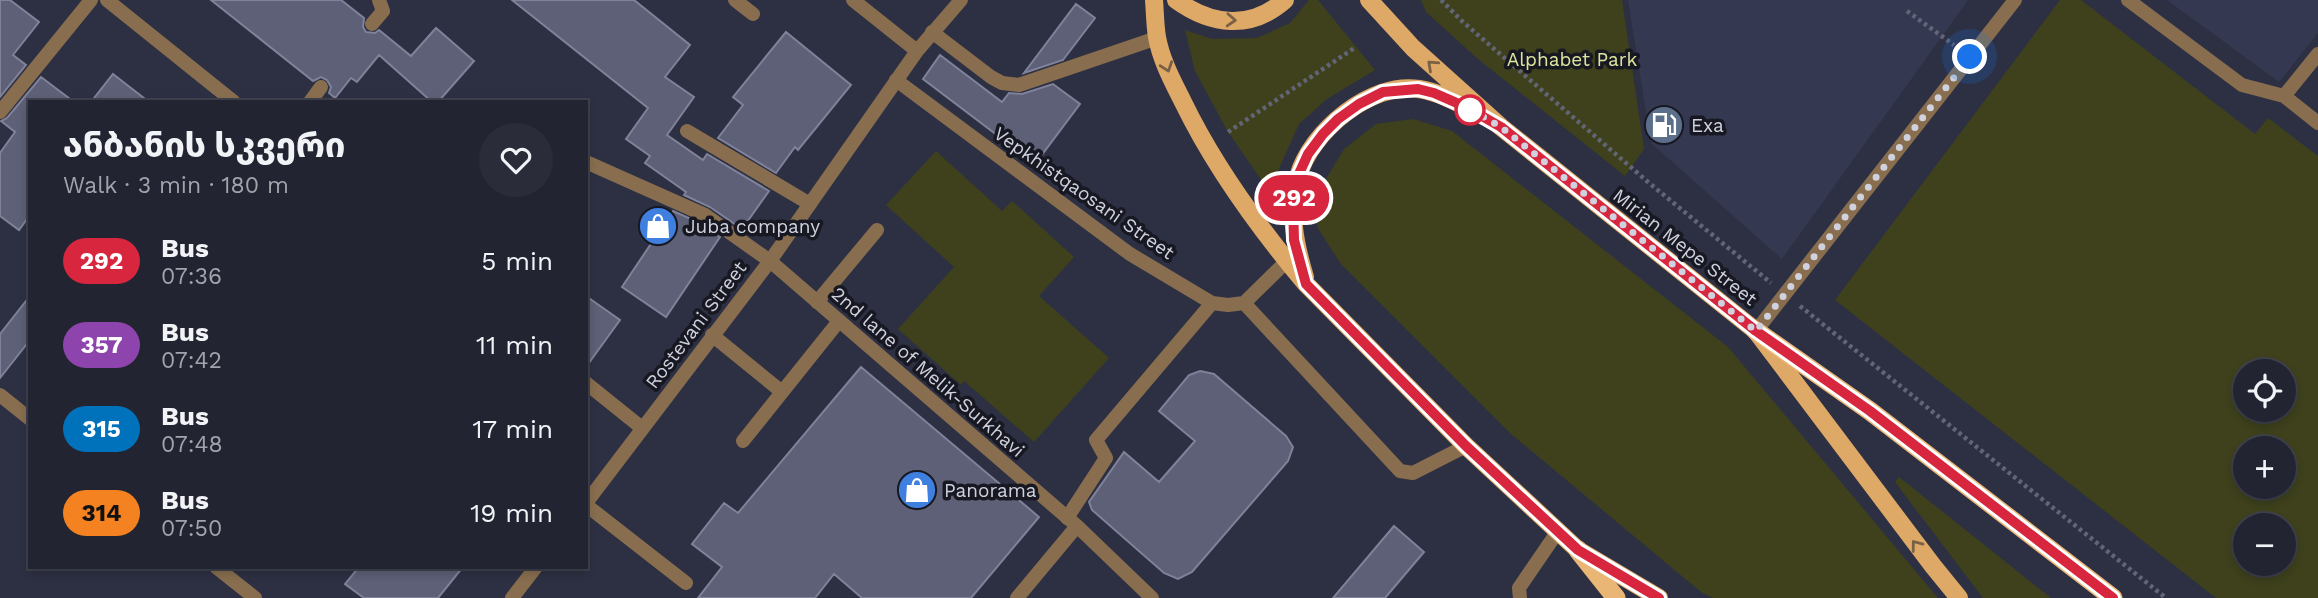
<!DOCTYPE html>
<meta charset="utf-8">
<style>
body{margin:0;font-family:"Work Sans","Noto Sans Georgian",sans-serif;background:#2a2c3a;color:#f1f3f6;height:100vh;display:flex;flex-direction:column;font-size:26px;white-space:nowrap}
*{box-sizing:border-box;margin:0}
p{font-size:23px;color:#a2a4ac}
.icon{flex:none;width:38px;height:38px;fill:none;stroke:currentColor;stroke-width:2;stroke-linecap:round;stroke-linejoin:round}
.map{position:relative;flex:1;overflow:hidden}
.details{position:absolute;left:28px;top:100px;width:560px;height:469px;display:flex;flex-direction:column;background:#222432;border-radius:0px;box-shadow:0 4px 10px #0003,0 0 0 2px #3f414d}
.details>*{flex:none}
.badge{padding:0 14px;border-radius:23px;font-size:24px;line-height:46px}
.fabs{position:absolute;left:2233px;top:359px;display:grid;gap:14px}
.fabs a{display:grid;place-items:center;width:63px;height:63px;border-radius:50%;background:#222432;box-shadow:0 4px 10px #0003,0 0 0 2px #3f414d;font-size:35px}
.you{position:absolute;width:35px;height:35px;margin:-18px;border:5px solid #fff;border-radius:50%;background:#1a73e8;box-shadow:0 0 0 10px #1a73e833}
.map>.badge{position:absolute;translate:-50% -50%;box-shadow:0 0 0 4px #fff}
.round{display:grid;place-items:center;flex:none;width:74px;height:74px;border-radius:37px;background:#2a2c3a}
.headline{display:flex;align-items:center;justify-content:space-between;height:119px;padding:0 35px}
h1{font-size:33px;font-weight:800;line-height:52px}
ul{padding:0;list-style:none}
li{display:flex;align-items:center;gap:21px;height:84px;padding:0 35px}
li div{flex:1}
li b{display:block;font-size:26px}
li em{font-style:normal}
li .badge{min-width:77px;font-weight:700;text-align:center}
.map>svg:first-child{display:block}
</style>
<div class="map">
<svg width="2318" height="598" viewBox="0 0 2318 598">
<rect width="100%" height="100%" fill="#2d3043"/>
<path fill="#353851" d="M1628 0H1968L1782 259 1651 143Z
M2167 0H2318V33L2279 82Z"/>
<path fill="#3e411c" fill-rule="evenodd" d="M1309 0H1318L1375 70 1327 99 1299 124 1269 191 1228 132 1195 71 1185 30 1212 39 1257 38 1290 23Z
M1421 0H1622L1644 149 1625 176 1478 59 1426 12Z
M2060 0H2081L2255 134 2268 118 2318 156V598H2216L1835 300ZM2245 371H2284V410H2245ZM2284 448V486H2245V448ZM2284 525V564H2245V525Z
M1413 119 1452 131 1728 347 1938 598H1713L1701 592 1511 434 1341 264 1317 227 1323 184 1344 149 1376 124Z
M936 151 1002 211 1012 201 1074 257 1039 296 1109 358 1034 442 964 381 961 385 898 329 954 267 886 205Z
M1899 477 2051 598H1983L1895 482Z"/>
<path fill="#5d6076" stroke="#7f8299" stroke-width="2" d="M0 0H10L39 22 13 55 26 65 0 97Z
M211 0H341L364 18 363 27 366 32 375 33 379 30 411 56 436 28 474 61 438 102H432L379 55 357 82 351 78 335 98 329 93 331 87 327 80 321 77 313 81Z
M512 0H634L690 45 665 77 694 97 667 135 703 160 707 154 769 191 742 229 710 207 684 195 686 192 645 163 650 156 626 139 648 108Z
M1076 4 1095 18 1063 60 1024 73Z
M786 32 851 85 798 150 795 147 776 173 718 138 743 105 733 97Z
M940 55 1002 102 1009 93 1022 94 1053 84 1080 104 1035 164 923 79Z
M113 74 149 102H91Z
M41 77 74 102H30V215L19 230 0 216V153L15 132 1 121 7 118Z
M673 211 700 223 720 237 666 317 622 287Z
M30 296V340L0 378V334Z
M586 296 620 320 586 367Z
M861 367 1039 517 971 598H862L834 574 815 598H698L722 567 692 544 724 503 738 513Z
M1200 371 1214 374 1286 436 1293 447 1288 461 1192 572 1178 579 1164 573 1092 510 1089 502 1124 452 1159 482 1195 441 1159 411 1189 375Z
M1394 526 1424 552 1385 598H1333Z
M359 567H463L438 598H364L345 584Z"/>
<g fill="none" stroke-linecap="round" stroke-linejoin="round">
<path stroke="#626575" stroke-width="4.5" stroke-dasharray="3.5 3.5" stroke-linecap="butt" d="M1441 0 1463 22 1648 182 1771 283
M1907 11 1954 45
M1228 132 1356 47
M1800 306 2166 598"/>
<path stroke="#886e4e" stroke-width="14" d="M735 0 753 14
M372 24 383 11 379 0
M932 32 991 77 1002 83 1019 85 1157 38
M896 80 1130 254 1212 303 1228 305 1244 303 1287 261
M310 102 321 87
M0 112 91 0
M687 131 810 204
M586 162 705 215 770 261
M817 302 877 230
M1244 303 1400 471 1413 473 1466 446
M712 335 782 392
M743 441 839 321
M586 505 686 583
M1067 518 1106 458 1096 440 1212 303
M1520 598 1519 588 1558 531"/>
<path stroke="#886e4e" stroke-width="14" d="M107 0 234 102
M853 0 917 51
M2128 0 2242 85 2284 96 2318 123
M2284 96 2318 54
M770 261 1077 526 1152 598
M1756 331 2015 0
M586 383 642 428
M0 395 30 419
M586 503 770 261 917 51 961 0
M216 567 255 598
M512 598 536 567
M1017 598 1077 526"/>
<path stroke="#dea866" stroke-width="18" d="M1154 0C1155 12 1155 25 1157 37 1161 60 1173 82 1183 102 1215 168 1259 228 1306 284L1466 446 1578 550 1659 598
M1176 0C1212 26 1251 30 1285 0
M1369 0 1413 48 1501 127 1756 331 1933 566 1959 598
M1305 277C1295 244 1288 211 1298 177 1310 132 1371 81 1419 89 1438 92 1458 102 1474 112"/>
<path stroke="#eab675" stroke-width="19" d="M1756 331 1870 411 2113 598
M1578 550 1616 598"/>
</g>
<defs><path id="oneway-chevron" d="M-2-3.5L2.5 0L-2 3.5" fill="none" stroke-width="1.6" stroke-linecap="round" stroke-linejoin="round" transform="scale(1.75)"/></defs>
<g stroke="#7a6044">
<use href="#oneway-chevron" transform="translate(1231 20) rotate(3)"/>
<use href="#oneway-chevron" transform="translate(1432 65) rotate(-138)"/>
<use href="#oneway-chevron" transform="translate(1167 67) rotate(71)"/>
<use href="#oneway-chevron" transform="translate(1916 545) rotate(-127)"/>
</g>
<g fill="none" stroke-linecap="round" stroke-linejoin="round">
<g stroke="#fff" stroke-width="16">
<path id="line" d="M1659 598 1578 550 1466 446 1306 284 1294 240 1293 203 1298 176 1308 154 1323 134 1338 119 1359 104 1383 92 1418 89 1434 93 1466 107 1501 127 1756 331 1870 411 2113 598"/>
</g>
<use href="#line" stroke="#d7263d" stroke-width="10"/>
<path stroke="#cfd2de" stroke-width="7" stroke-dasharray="0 12.6" d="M1470 110 1466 107 1501 127 1756 331 1970 57"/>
</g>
<defs>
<g id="fuel-disc" transform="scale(2.0125)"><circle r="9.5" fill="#5c6f8a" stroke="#171821"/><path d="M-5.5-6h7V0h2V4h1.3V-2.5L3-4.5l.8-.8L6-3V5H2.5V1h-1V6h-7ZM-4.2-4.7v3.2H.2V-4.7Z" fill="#fff"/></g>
<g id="shop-disc" transform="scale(2.0125)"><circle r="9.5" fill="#3f7fe0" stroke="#171821"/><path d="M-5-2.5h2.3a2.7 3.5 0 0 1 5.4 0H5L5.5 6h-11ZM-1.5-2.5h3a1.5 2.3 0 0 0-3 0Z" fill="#fff"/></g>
</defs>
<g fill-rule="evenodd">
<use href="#fuel-disc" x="1664" y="125"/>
<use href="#shop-disc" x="658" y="226"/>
<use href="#shop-disc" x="917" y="490"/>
</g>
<circle fill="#fff" stroke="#d7263d" stroke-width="3.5" cx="1470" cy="110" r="14"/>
<g text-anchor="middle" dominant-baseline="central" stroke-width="7" stroke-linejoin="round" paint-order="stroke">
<g font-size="19" fill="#dde59d" stroke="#171821">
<text x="1572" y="59">Alphabet Park</text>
</g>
<g font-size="19" fill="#cfd2de" stroke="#171821" text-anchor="start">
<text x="1691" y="125">Exa</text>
<text x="685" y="226">Juba company</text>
<text x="944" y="490">Panorama</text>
</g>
<g font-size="19" fill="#cfd2de" stroke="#171821">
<text transform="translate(1084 193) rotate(35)">Vepkhistqaosani Street</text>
<text transform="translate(1685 247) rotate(38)">Mirian Mepe Street</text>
<text transform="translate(696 325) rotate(-53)">Rostevani Street</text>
<text transform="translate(928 372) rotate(41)">2nd lane of Melik-Surkhavi</text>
</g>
</g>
</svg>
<div class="fabs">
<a><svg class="icon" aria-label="locate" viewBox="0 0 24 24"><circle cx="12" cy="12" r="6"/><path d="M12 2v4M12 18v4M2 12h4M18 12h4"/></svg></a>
<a>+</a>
<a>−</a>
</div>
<div class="you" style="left:1970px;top:57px"></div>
<b class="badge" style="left:1294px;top:198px;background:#d7263d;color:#fff">292</b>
<section class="details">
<div class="headline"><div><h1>ანბანის სკვერი</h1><p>Walk · 3 min · 180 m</p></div><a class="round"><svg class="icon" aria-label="heart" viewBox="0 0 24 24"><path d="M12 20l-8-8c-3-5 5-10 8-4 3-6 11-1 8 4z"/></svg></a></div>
<ul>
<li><span class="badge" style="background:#d7263d;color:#fff">292</span><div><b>Bus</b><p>07:36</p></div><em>5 min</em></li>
<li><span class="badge" style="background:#8e44ad;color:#fff">357</span><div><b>Bus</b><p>07:42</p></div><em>11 min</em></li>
<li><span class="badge" style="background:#0072bc;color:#fff">315</span><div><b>Bus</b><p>07:48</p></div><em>17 min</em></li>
<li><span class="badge" style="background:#f58220;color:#111">314</span><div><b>Bus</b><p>07:50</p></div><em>19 min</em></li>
</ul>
</section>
</div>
